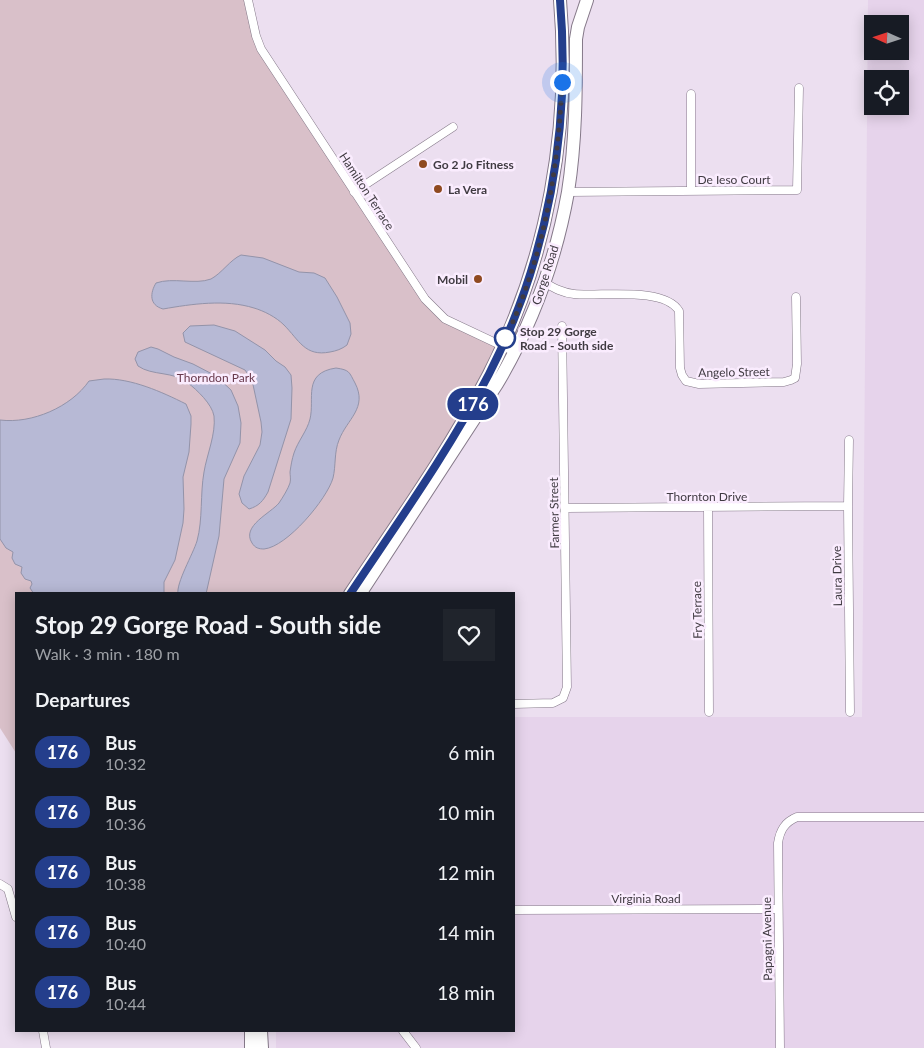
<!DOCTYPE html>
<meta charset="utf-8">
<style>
body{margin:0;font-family:Lato,sans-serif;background:#20242c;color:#f1f3f6;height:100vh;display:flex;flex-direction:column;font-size:19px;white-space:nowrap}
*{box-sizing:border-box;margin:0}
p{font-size:16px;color:#9ea1a6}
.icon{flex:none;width:28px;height:28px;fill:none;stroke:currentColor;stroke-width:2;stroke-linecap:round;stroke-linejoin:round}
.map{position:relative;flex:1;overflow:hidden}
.details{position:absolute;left:15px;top:592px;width:500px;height:440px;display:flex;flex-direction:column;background:#171b24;border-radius:0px;box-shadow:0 2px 12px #0003}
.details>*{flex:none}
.badge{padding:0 10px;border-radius:16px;font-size:18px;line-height:32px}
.needle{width:32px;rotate:273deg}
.buttons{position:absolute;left:864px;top:15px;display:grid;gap:10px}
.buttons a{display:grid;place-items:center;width:45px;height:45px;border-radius:0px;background:#171b24;box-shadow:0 2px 12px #0003;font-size:25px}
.you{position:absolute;width:25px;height:25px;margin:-12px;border:4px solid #fff;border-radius:50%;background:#1a73e8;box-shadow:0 0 0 8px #1a73e833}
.map>.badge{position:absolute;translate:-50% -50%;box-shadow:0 0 0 2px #fff}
h2{padding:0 20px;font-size:19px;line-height:45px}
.round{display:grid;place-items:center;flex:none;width:52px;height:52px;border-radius:0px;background:#20242c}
.overview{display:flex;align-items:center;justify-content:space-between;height:85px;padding:0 20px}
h1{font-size:24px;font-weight:700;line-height:38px}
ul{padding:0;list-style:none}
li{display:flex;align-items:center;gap:15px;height:60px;padding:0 20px}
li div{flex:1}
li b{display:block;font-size:19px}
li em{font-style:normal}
li .badge{min-width:55px;font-weight:700;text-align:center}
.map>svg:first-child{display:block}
</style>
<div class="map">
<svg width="924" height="1048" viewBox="0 0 924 1048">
<rect width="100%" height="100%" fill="#ecdff0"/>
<path fill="#e6d3eb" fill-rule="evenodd" d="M868 0H924V1048H276V1031H514V717H862ZM872 24H900V51H872ZM872 79H900V106H872Z"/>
<path fill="#d9c0c9" d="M0 0H248L256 36 434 308 502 347 350 594H16V753L0 728Z"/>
<path fill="#b7b9d5" stroke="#9393a9" d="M241 255 263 258 299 272 314 273 325 278 337 297 350 323 351 334 347 345C342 349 336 351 330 352 305 357 299 340 284 325 276 317 264 311 254 308 225 299 192 304 163 309 149 305 150 293 156 283 173 277 195 285 211 279 222 273 230 260 241 255Z
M190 326 214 325 235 331 265 350 276 361 285 367 291 375 292 388 291 419 268 492C263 501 259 506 249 509L242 503 239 494 244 476 260 445 262 432 261 422 252 380 245 370 185 342 183 333Z
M151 347 158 349 174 357 193 364 216 376 231 390 238 406 241 423 240 443 224 479 219 536 206 594H178C176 583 193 554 197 541 203 519 200 494 204 472 207 454 216 434 214 416 212 404 197 390 188 383 174 371 152 376 138 366L135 359 138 352Z
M336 368C350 370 349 372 355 383 368 408 347 419 339 440 334 452 336 466 333 478 327 499 287 547 264 549 259 549 255 548 252 543 241 526 271 513 279 503 283 497 288 489 290 483 291 479 290 475 290 472 291 465 292 459 294 453 298 441 307 431 310 419 315 399 302 373 336 368Z
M104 379C131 378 162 392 186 404L191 416V424L189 452 183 477 184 509 183 523 175 560 164 582V594H34L30 588 32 584 31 581 25 579 21 573 22 567 15 564 12 558 13 552 6 548 0 539V420C32 424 71 407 89 381Z"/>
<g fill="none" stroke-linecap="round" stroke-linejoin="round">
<g stroke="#857989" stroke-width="9">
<path id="minor" d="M248 0 256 36 261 49 425 299 445 319 515 352
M691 190V94
M354 192 453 127
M568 192 797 190 799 88
M545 283C554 288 563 293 574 294 599 297 664 286 679 311L680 368 682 375 686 381 699 384 784 382 791 380 795 378 797 364 796 297
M849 440 848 506 850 712
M708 507 709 712
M566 508 848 506
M514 704 553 703 563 698 567 687 562 326
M0 884 8 889 16 917
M514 910 778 909
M43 1031 46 1048
M403 1031 416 1048
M780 1048 778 843C780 830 785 822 797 817H924"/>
</g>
<g stroke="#857989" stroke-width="14">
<path id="primary" d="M350 594C398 522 449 451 489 374 548 259 571 128 560 0
M360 594 497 384C532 325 556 259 568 192 576 141 576 90 576 39L578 27 587 0
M251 1031V1048
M261 1031 262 1048"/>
</g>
<use href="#minor" stroke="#fff" stroke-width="8"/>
<use href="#primary" stroke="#fff" stroke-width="12"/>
</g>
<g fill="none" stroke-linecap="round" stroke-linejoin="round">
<g stroke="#fff" stroke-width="11">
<path id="line" d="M350 594C398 522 449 451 489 374 548 259 571 129 560 0"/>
</g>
<use href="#line" stroke="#243e8c" stroke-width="8"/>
<path stroke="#403b42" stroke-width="5" stroke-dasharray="0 9" d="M505 338C514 321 521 303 527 285 550 219 559 151 562 82"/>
</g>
<g fill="#8f4a20" stroke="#faecfe" stroke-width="2">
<circle cx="423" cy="164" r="5"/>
<circle cx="438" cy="189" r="5"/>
<circle cx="478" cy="279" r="5"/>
</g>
<circle fill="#fff" stroke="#243e8c" stroke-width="2.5" cx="505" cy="338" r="10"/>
<g text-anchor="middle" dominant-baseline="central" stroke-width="5" stroke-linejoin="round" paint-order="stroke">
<g font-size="12" font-weight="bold" fill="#403b42" stroke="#faecfe" text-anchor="start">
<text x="433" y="164">Go 2 Jo Fitness</text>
<text x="448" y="189">La Vera</text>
<text x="468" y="279" text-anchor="end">Mobil</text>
</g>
<g font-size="12" fill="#403b42" stroke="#faecfe">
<text x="734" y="179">De Ieso Court</text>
<text transform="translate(367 191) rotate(57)">Hamilton Terrace</text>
<text transform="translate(545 275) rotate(-72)">Gorge Road</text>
<text transform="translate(734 372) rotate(-1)">Angelo Street</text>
<text x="707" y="496">Thornton Drive</text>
<text transform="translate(554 513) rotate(-91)">Farmer Street</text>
<text transform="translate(837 576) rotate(-91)">Laura Drive</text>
<text transform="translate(697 610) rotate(-91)">Fry Terrace</text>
<text x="646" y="898">Virginia Road</text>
<text transform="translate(767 939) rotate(-91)">Papagni Avenue</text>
</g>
<g font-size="12" font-weight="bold" fill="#403b42" stroke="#faecfe" text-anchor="start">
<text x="520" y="331">Stop 29 Gorge<tspan x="520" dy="14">Road - South side</tspan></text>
</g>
<g font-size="12" fill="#693a4d" stroke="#faecfe">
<text x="216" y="377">Thorndon Park</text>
</g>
</g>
</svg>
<div class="buttons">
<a><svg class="needle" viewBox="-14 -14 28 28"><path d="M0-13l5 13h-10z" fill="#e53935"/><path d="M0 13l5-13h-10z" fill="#9ea1a6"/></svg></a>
<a><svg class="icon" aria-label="locate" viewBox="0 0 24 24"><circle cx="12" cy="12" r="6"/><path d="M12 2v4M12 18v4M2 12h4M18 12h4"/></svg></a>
</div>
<div class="you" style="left:562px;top:82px"></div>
<b class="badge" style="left:473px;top:404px;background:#243e8c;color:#fff">176</b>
<section class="details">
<div class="overview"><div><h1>Stop 29 Gorge Road - South side</h1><p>Walk · 3 min · 180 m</p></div><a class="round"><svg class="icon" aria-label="heart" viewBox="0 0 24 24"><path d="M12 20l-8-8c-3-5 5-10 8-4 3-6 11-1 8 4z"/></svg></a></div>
<h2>Departures</h2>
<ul>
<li><span class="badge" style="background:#243e8c;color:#fff">176</span><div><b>Bus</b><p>10:32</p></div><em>6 min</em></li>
<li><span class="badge" style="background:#243e8c;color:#fff">176</span><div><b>Bus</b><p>10:36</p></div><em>10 min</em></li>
<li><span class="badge" style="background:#243e8c;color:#fff">176</span><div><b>Bus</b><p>10:38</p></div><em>12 min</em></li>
<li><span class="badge" style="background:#243e8c;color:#fff">176</span><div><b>Bus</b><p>10:40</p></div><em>14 min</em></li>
<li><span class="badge" style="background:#243e8c;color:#fff">176</span><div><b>Bus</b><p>10:44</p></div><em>18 min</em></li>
</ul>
</section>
</div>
